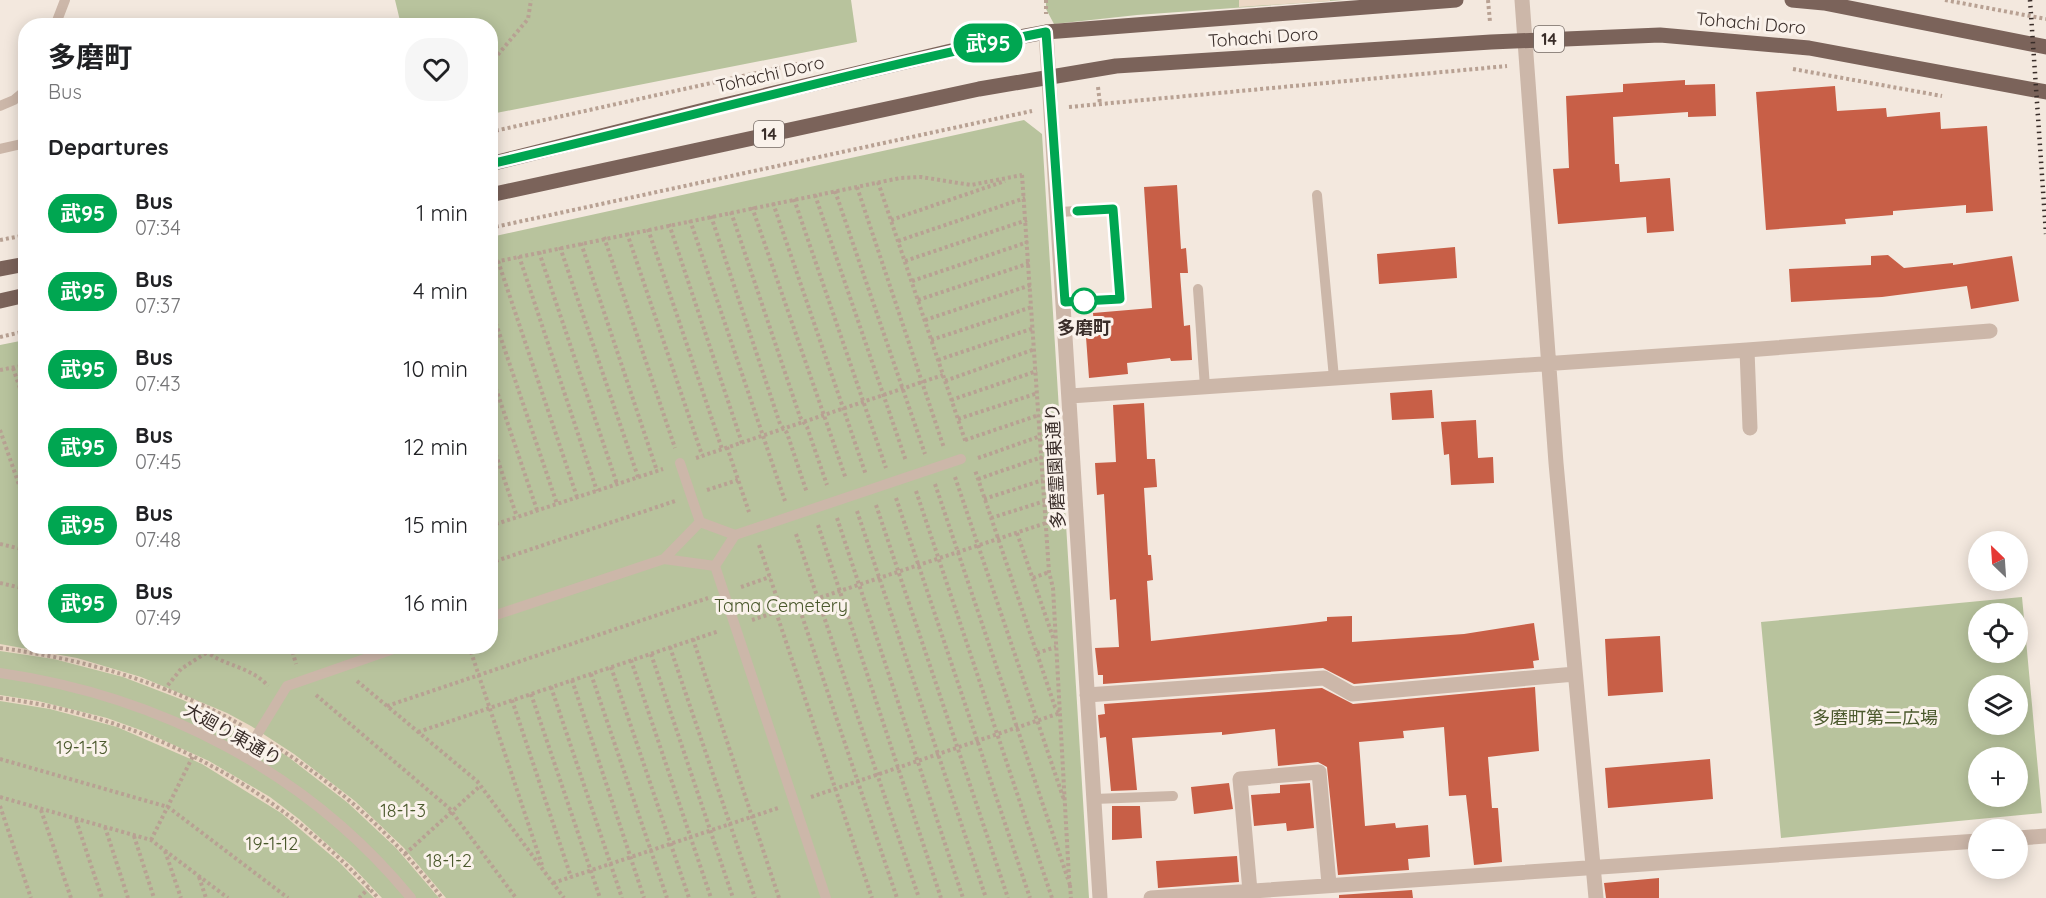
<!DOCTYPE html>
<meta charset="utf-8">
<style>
body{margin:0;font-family:Quicksand,"Noto Sans JP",sans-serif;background:#f6f6f6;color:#202124;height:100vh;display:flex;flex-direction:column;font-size:22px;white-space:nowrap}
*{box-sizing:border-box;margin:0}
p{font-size:20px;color:#757577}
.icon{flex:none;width:33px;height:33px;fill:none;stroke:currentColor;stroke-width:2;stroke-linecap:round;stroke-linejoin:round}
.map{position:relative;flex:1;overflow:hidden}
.details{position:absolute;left:18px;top:18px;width:480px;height:636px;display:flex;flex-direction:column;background:#fff;border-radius:24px;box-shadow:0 3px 15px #0003}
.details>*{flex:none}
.badge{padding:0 12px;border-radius:20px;font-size:21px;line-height:39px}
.needle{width:39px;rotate:335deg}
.fabs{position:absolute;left:1968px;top:531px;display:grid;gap:12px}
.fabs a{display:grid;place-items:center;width:60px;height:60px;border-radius:50%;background:#fff;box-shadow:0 3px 15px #0003;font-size:30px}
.map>.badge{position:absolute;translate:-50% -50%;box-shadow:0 0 0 3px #fff}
h2{padding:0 30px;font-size:22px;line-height:54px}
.round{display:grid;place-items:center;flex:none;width:63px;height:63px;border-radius:24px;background:#f6f6f6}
.head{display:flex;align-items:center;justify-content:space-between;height:102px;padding:0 30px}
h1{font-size:28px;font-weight:700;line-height:45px}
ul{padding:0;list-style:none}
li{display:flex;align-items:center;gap:18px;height:78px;padding:0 30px}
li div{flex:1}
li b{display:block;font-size:22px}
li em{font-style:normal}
li .badge{min-width:66px;font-weight:700;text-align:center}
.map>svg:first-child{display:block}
</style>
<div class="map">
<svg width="2046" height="898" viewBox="0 0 2046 898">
<rect width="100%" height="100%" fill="#f3e8de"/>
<path fill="#b8c39d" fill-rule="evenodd" d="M395 0H851L857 42 491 114 490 26 401 25Z
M1046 0H1343L1137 15 1054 24 1046 9Z
M1024 120 1042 134 1089 898H0V345L25 340 26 646H490L491 237Z
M2022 597 2042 813 1781 838 1761 622ZM1978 614H2018V652H1978ZM1978 686H2018V724H1978ZM1978 758H2018V796H1978Z"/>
<path fill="#ebd8c5" d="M1239 0H1330V1L1239 7Z
M0 644 77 658 141 677 227 713 251 726 294 754 355 801 404 848 446 898H439L396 848 348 803 287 756 239 728 183 700 123 677 54 659 0 651Z
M0 695 38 701 107 718 143 731 209 761 270 797 299 819 353 867 382 898H374L340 863 281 813 202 764 117 727 50 709 0 701Z"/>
<path fill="#c85f47" d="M1685 80V85L1715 84 1716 116 1688 117V112L1613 117 1615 164H1619L1620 182 1670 178 1674 231 1647 233 1646 217 1558 224 1553 169 1569 168 1566 96 1623 92V84Z
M1835 86 1837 111 1886 108 1887 117 1940 112 1941 129 1987 126 1993 211 1966 213V205L1893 211V215L1845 219 1846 224 1766 230 1756 92Z
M1177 185 1181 249 1186 248 1188 273H1180L1184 326 1190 325 1192 360 1171 361 1170 358 1127 363 1128 374 1089 378 1086 337H1095L1093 313 1152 308 1144 187Z
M1455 247 1457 278 1379 284 1377 254Z
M1888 255 1904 268 1953 263V265L2012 256 2019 301 1971 309 1967 286 1882 297 1791 302 1789 269 1871 265V256Z
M1432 390 1434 418 1392 420 1390 393Z
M1144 403 1147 459H1155L1157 487 1144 488 1148 555H1151L1153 580 1147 581 1151 641 1295 625 1327 621V617L1352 616V642L1464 634 1534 623 1539 660 1533 661 1534 668 1354 684 1323 668 1103 684V675H1098L1095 648 1119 647 1116 599 1110 600 1104 494 1097 495 1095 463 1116 462 1113 405Z
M1476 420 1478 458 1493 457 1494 483 1451 485 1449 454 1444 455 1441 422Z
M1660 636 1663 692 1608 696 1605 639Z
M1535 687 1539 751 1488 757 1492 808H1498L1502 862 1474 865 1466 795 1449 796 1444 727 1403 731 1404 738 1359 742 1365 826 1395 823 1396 828 1428 825 1430 857 1408 859 1409 870 1338 875 1327 767 1318 762 1278 766 1275 729 1222 735V732L1132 738 1137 790 1111 791 1106 737 1100 738 1098 715 1105 714 1104 704 1322 688 1353 704Z
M1710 759 1713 799 1608 808 1605 768Z
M1229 783 1233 809 1194 814 1191 787Z
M1310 783 1314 828 1287 831 1286 823 1254 826 1251 795 1280 793V785Z
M1112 806H1140L1142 838 1112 840Z
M1237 856 1239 882 1158 888 1156 861Z
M1659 878V898H1606L1604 883Z
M1412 890 1413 898H1339V895Z"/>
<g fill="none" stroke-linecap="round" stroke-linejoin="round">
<path stroke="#b8a193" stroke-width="4" stroke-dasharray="3 3" stroke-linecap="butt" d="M1046 0V14
M1488 0 1490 22
M1945 0 2046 19
M490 64 528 19 531 0
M1793 69 1942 96
M1098 87 1100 104
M1069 107 1507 66
M490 132 806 62
M1022 175 1049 572 1053 588 1069 878
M878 182 966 443
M857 187 944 448
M835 191 925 454
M815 195 906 461
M794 199 886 468
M773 203 866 475
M752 207 846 479
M731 212 800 417 807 427 827 485
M711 216 780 424 787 433 807 493
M690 220 785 501
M891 220 1005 181
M669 224 742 443
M490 228 1032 111
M648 229 722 449
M627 233 702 455
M604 237 675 448
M0 240 26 235
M898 241 1025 198
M581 243 657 471
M560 247 638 477
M539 252 617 484
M519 256 597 491
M498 261 577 497
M905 261 1027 220
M490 263 900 178 921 177 971 185 1022 175
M912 281 1028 242
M918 300 1030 263
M490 306 557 504
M925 320 1031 285
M0 337 26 331
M931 340 1032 307
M938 360 1034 328
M13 368 26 406
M0 370 26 365
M490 371 537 510
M945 381 1035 349
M951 400 1037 371
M958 419 1038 393
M0 430 26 505
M490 437 517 517
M965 440 1039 415
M727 447 749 512
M696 458 943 375
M978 458 1041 436
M955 477 1064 800
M978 479 1042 457
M935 484 1070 885
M707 490 738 480
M916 491 1052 898
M896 498 1030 898
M984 499 1043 480
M490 505 497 524
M876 505 1008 898
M857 511 986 898
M837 518 963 898
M991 518 1045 501
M818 525 941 898
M490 526 663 469
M1017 533 1054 640
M796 534 919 898
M0 544 26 550
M759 545 781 610
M490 563 675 501
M1033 578 1049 572
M0 583 26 589
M741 587 770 577
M798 604 897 898
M776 612 872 898
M752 620 1046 523
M693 639 779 898
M202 646C214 665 249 664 268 686
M291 646 296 664
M469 646 542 865
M670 647 755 898
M0 648C85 659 169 684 243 726
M1037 653 1056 647
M651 654 733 898
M631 660 711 898
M611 667 689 898
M591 674 667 898
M572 680 644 898
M357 681 477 781 564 898
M551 687 622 898
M164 690 181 669 206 653
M531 694 600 898
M316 695 449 808 516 898
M0 698C146 716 280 788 378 898
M512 700 571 877
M387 706 708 598
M418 732 719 631
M270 743C337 784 394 836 442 898
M0 759 168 807 288 898
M0 797 151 840 228 898
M811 797 1060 713 1055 707 975 470
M0 806 31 898
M41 810 71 898
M76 820 102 898
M105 827 128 898
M134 836 154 898
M151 840 193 756
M165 851 181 898
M405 854 480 786
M199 877 206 898
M553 883 778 808
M1070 885 1071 898
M359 898 369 888"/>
<path stroke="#ccb7a9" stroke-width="10" d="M55 26 65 0
M0 106 14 100 26 90
M0 149 26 143
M1317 195 1334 378
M1059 212 1113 209 1120 299 1065 302
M1198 289 1205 387
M680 463 700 522
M735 535 700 522 664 559 715 566 735 535 961 459
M715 566 826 898
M490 617 664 559
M0 673C160 696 308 772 411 898
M244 756 287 686 402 646
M1094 799 1173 796"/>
<path stroke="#ccb7a9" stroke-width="15" d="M1522 0 1556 463 1596 898
M1046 32 1100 898
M1747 350 1750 428
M1070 396 1747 350 1990 331
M1087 695 1324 678 1352 694 1575 674
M2018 838 2046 836
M1250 891 1240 779 1319 772 1329 884
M1151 898 1978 841"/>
<path stroke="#7b635a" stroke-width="15" d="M1792 0 1824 3 2046 47
M490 164 712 108 972 46 1046 32 1456 0
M490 195 979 89 1116 66 1491 42 1660 35 1809 48 2046 92
M0 269 26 264
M0 301 26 295"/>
<path stroke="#392d29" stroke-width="4.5" stroke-dasharray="1.5 4.5" stroke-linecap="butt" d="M2030 0 2046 234"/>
</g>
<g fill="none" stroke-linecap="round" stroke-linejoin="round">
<g stroke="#fff" stroke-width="14">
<path id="line" d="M490 164C676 121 859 69 1046 32L1065 302 1120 299 1113 209 1077 211"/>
</g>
<use href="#line" stroke="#00a651" stroke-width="9"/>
</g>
<circle fill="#fff" stroke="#00a651" stroke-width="3" cx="1084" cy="301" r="12"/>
<g text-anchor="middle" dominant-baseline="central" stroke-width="6" stroke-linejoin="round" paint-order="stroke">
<g fill="#faf2eb" stroke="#736863" stroke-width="1.5">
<rect x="1534" y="26" width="30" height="26" rx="4.5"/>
<rect x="754" y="121" width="30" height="26" rx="4.5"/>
</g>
<g font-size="16" font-weight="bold" fill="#392d29">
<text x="1549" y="39">14</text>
<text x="769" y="134">14</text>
</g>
<g font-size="18" fill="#392d29" stroke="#faf2eb">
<text transform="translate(1751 23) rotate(5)">Tohachi Doro</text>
<text transform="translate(1263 37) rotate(-4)">Tohachi Doro</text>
<text transform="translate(770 74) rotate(-13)">Tohachi Doro</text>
<text transform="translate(1055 466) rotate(-93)">多磨霊園東通り</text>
<text transform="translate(233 734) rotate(29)">大廻り東通り</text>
</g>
<g font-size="18" font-weight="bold" fill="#392d29" stroke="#faf2eb">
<text x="1084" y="327">多磨町</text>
</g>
<g font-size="18" fill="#4a582c" stroke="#faf2eb">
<text x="781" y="605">Tama Cemetery</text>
<text x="1875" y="717">多磨町第二広場</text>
<text x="82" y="747">19-1-13</text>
<text x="403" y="810">18-1-3</text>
<text x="272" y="843">19-1-12</text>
<text x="449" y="860">18-1-2</text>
</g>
</g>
</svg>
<div class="fabs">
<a><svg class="needle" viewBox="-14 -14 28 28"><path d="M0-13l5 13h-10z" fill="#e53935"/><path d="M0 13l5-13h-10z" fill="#757577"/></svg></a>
<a><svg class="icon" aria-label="locate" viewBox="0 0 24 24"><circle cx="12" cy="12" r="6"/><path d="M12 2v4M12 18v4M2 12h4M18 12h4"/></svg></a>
<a><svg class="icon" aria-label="layers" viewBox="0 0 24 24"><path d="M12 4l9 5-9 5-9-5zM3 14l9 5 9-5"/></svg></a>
<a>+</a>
<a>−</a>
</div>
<b class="badge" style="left:988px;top:43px;background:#00a651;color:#fff">武95</b>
<section class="details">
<div class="head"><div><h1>多磨町</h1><p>Bus</p></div><a class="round"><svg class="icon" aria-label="heart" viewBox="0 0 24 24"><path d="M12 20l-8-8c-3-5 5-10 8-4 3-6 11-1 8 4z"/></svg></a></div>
<h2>Departures</h2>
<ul>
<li><span class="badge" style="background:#00a651;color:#fff">武95</span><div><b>Bus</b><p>07:34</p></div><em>1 min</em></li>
<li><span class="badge" style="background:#00a651;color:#fff">武95</span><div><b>Bus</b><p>07:37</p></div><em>4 min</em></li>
<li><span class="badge" style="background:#00a651;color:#fff">武95</span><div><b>Bus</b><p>07:43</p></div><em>10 min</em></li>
<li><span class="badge" style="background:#00a651;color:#fff">武95</span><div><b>Bus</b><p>07:45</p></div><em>12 min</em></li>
<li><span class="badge" style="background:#00a651;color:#fff">武95</span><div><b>Bus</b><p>07:48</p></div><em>15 min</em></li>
<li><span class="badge" style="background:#00a651;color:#fff">武95</span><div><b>Bus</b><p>07:49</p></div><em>16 min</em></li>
</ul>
</section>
</div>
